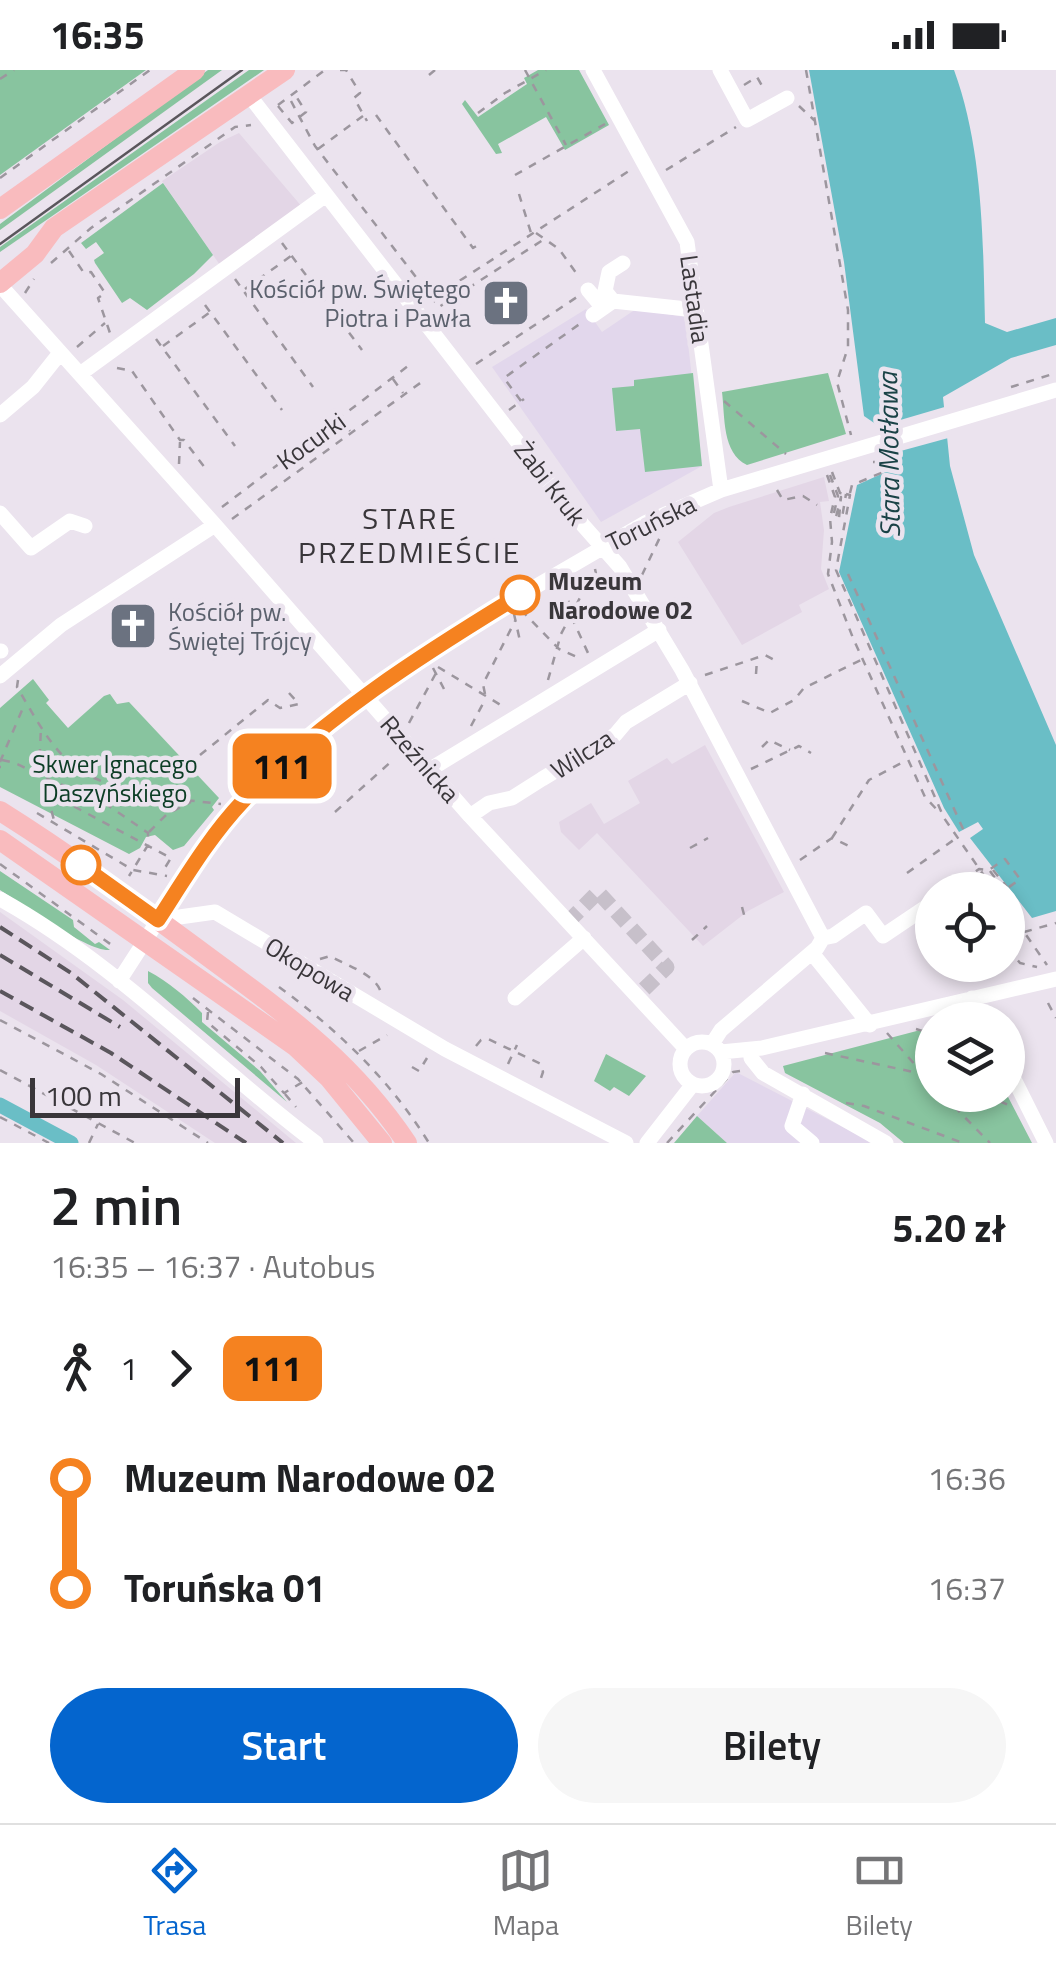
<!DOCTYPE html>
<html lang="pl">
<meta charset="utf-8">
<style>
body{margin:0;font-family:"Titillium Web",sans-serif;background:#f6f6f6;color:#202124;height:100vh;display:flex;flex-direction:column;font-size:38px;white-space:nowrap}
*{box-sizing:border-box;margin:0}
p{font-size:32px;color:#757577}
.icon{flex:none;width:55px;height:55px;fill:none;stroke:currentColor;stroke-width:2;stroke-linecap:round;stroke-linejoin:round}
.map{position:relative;height:1073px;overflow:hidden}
.drawer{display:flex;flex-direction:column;background:#fff;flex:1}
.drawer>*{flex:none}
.badge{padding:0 20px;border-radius:15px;font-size:35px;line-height:65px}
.fabs{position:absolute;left:915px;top:802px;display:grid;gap:20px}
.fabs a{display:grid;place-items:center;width:110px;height:110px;border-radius:50%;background:#fff;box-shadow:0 5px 15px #0003;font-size:50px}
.scale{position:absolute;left:30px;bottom:25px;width:210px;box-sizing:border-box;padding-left:10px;border:5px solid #39363a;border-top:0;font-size:28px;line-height:35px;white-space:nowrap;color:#39363a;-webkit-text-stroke:8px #ebe3ee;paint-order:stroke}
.map>.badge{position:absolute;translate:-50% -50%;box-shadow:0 0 0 5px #fff}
.legs{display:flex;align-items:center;gap:15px;height:110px;padding:0 50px;font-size:32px}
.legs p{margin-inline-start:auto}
.overview{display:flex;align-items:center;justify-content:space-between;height:170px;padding:0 50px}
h1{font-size:55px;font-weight:600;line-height:75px}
.action{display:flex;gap:20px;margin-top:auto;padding:20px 50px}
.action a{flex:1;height:115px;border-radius:60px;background:#0465ce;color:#fff;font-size:40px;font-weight:600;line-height:115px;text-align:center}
.action a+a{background:#f6f6f6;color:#202124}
ul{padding:0 50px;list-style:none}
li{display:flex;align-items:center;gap:35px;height:110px;font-size:38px}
li i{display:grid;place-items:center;width:15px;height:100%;margin:0 12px;background:currentColor}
li i::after{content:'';width:25px;height:25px;margin:-12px;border:8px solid;border-radius:50%;background:#fff}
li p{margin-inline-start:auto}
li:first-child i{background:linear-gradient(#0000 50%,currentColor 0)}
li:last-child i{background:linear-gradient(currentColor 50%,#0000 0)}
.status{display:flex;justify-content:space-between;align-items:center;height:70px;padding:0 50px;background:#fff;direction:ltr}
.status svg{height:28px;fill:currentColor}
.tabs{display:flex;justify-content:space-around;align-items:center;height:140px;border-top:2px solid #e0e0e0;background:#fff;font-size:28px;color:#757577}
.tabs a{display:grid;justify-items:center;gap:5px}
.tabs .current{color:#0465ce}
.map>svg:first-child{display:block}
</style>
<div class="status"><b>16:35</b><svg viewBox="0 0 49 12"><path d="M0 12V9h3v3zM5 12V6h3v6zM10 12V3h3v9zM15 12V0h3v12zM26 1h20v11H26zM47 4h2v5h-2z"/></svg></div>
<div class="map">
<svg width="1056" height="1073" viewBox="0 0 1056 1073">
<rect width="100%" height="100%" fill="#ebe3ee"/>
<path fill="#e3d6e6" d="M239 63 303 138 222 198 162 111 220 72Z
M824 407 829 431 820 432 824 460 821 499 829 519 799 535 802 542 742 575 678 472 714 443 729 437Z
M705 675 784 822 748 841 703 876 597 763 579 780 561 762 559 752 591 733 604 754 640 733 628 711 667 688 672 694Z
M0 842 123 930 296 1073H215L96 995 0 941Z"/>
<path fill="#e2d7ec" d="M586 239 602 262 636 239 685 247 702 396 601 452 492 297Z
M736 1002 864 1068 870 1073H727L697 1046Z"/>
<path fill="#88c49f" d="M0 0H146L0 105Z
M208 0H222L0 160V154Z
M249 0H264L0 182V177Z
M538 0H579L609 55 565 80 546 47 498 74 502 83 496 84 462 34 465 30 478 47 527 14 524 8Z
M163 113 213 185 194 204 147 240 130 228 122 233 95 193 94 190 104 183 96 172 86 179 81 173Z
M693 303 702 396 645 402 640 359 616 361 612 318 634 316V310Z
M828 303 846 364 747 395C722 383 725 347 722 322Z
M33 609 49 630 46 633 68 658 104 626 110 624 117 634 129 632 219 728 212 737 214 740 184 776 173 780 155 765 146 767 140 778 129 784 0 717V638Z
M0 801 73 850 74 857 95 874 99 872 110 880C87 882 23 834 0 820Z
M148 901C169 912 186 927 202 943V952L260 1001 287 1032 152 918 148 913Z
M932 957V1025H1007L1032 1073H904L880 1053 785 1003 783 996Z
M606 984 646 1006 629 1026 614 1017 610 1021 594 1011Z
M697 1046 727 1073H674Z"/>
<path fill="#6abec6" d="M809 0H954C983 79 983 170 985 253L1007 262 1056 248V275L1011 288 943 327 950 396 974 485 1056 675V841L1032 848 970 768 983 759 978 752 959 762 944 738 839 502 857 415 888 401 893 390 880 357 864 346 844 192Z"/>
<path fill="#ebe3ee" d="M948 336 952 367 886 385 873 358Z"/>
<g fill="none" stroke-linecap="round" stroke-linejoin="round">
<path stroke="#6abec6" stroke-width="15" d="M0 1035 71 1073"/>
<path stroke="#c7c0ca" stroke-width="15" stroke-dasharray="15 8" stroke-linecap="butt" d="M568 852 598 822 667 897 637 926"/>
<path stroke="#9c969e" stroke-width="2.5" stroke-dasharray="8 8" stroke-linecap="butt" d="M340 0H346L360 23 354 28 367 51
M525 0 566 75
M806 0 848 240V277L837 312 851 365
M429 5 435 0
M0 9 14 0
M744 15 757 7 765 21
M291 31 315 76 439 237 546 168
M278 35 325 0
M278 36 292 53 306 42 294 23
M799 36 815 51
M478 43 505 23 546 0
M376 45 473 178 478 175
M318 79 363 46
M666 100 736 57
M515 105 605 54
M0 108 150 0
M519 124 531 163
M536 163 559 179 579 207
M282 173 362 280
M69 181 84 203 91 202 105 223 98 228 111 266
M51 193 91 158 235 57 251 55
M235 209 313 317
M245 219 291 186
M25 223 34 209
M433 228 632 99
M205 235 282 340
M156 269 235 376
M163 276 209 243
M77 277 105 253
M476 294 577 227
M117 298 132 301 180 370H184L205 398
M393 309 403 323
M1011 317 1056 303
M521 331 504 308 581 253
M724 331 786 384
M509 340 524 329
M339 348 350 361
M873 392H889
M179 394 180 372
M832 402 840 423 845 424
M827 405 835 427 830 448 832 472 828 504 853 568 925 727 940 743
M830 405 838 426 833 447H836L841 427 839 448H842L846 424
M777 420 783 430 803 426 817 435
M850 423 852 415 886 401 889 386
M846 424 850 425 836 500 944 748 994 820
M222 437 412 293
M232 449 423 311
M595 499 600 522
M848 504 964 761
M642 505 662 463
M566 515 571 546 588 583
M521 540 559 579 579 588
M514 544 520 571
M438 597 504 637
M433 598 444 619
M756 604 757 590
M705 605 765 585 778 592
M18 610 17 617C34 645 54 686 84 703 125 725 176 729 221 734
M548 610 561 564 584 520 566 516
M289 623 298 633
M485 624 483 614 515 551
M742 631 770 643 794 630 804 618 863 589
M409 653 436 603
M471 656 486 628
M762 677 769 670 790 680
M200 685 268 630 280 638 299 634
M2 690 15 693 54 712 96 727 148 763V775L129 806
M0 692 25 633
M0 697H1
M751 699 799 676 811 683
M39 703 41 656
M43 710 54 750
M96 727 99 710
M60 729 171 788 163 801
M335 742 393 690
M37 743 133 800 167 806
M149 762 167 744 191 732
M832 768 869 710 907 690
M690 778 708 768
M800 790 832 768 849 776
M0 794 113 876
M993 800 1007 817
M990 801 1003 819
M907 803 955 769
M950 820 979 799 989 800 1005 789 1020 809 1005 820
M742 837 746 852
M1008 839 1047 895
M1024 862 1056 853
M692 870 707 856
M1008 878 1020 893 1037 897
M320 889 330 886C346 895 377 905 381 923
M279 917C338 960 390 1010 429 1073
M193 928 298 1009 354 1073
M1048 933 1056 948
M208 942 207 952 261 997 284 1023 308 1009
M0 950 101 1004 208 1073
M916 959 932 964
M887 963 932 1014
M476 976 481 970 488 969 541 994 543 1002 540 1011
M359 981 387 965
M825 983 932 1006
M508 994 517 975
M412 997 419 1001 427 988
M0 1000 135 1073
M285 1024 296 1037
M943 1025 990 1073
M985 1025 1011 1036
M846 1033 864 1036 963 1073
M0 1047 49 1073
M89 1073 98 1054
M667 1073 733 1002 740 1001"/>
<path stroke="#fff" stroke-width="15" d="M593 0 687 172 721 420
M720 0 747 50 787 28
M249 25 574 445 620 497 682 600 823 868
M0 215 215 455 470 746 686 979
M588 220 603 238
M613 231 605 221 609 202 623 193
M593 245 613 231 696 240
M80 304 326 125
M0 345 33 317 60 283
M0 443 31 478 70 451 85 456
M0 581H1
M0 606 61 555 215 455
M429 700 659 560
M470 746 489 733 512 728 542 709 615 665 626 652 690 613
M0 829C117 894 210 993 316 1073
M158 850 215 842 445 979 626 1073
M823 868 833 866 866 843 883 866 932 833
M812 883 870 955
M119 911 190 801 245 729 365 627 497 539 645 453 721 420 1056 320
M515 928 584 868
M972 928 983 950
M680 994a22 22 0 1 1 44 0a22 22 0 1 1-44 0Z
M712 974 721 960 817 878 823 868
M721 982 762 978 1056 909
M751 988 763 1003 886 1073
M1008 997 1046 1073
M803 1024 792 1056 812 1073
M647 1073 693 1014"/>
<path stroke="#f9bbbe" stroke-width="20" d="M0 139 195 0
M0 213 35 184 54 158 285 0
M0 741C67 783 131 830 195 877 278 939 348 985 407 1073
M0 770 295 976 329 1008 382 1073"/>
<path stroke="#5a565c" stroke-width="2.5" d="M0 174 242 0"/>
<path stroke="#5a565c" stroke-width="4" stroke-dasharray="15 8" stroke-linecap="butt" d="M0 857 71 903 283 1073
M0 885 120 957
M0 921 111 983 246 1073"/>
</g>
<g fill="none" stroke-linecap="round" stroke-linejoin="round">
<g stroke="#fff" stroke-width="22">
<path id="line-1" d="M81 795 158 850C184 810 209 767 243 731 322 648 423 584 520 525"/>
</g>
<use href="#line-1" stroke="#f58220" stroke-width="15"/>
</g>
<defs>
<g id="church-square" transform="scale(2.5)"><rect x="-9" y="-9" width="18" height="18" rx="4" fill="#6b7280" stroke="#ebe3ee"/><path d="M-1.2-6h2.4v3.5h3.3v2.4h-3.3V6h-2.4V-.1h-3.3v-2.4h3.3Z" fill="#fff"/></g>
</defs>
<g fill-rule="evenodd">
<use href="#church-square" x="506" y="233"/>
<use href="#church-square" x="133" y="556"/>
</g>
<g fill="#fff" stroke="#f58220" stroke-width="5">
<circle cx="520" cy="525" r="18"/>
<circle cx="81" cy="795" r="18"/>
</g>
<g text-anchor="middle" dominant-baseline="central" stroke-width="9" stroke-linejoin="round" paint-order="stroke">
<g font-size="25" fill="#5b616d" stroke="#ebe3ee" text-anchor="end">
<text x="471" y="219">Kościół pw. Świętego<tspan x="471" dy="29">Piotra i Pawła</tspan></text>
<text x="168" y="542" text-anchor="start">Kościół pw.<tspan x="168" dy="29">Świętej Trójcy</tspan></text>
</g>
<g font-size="25" fill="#39363a" stroke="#ebe3ee">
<text transform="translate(695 229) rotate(82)">Lastadia</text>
<text transform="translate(311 371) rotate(-36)">Kocurki</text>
<text transform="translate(550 413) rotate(52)">Żabi Kruk</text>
<text transform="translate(651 453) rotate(-26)">Toruńska</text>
<text transform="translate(582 684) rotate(-33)">Wilcza</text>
<text transform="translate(420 689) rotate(49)">Rzeźnicka</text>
<text transform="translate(310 899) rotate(31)">Okopowa</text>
</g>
<g font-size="25" font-weight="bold" fill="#39363a" stroke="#ebe3ee" text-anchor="start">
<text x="548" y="511">Muzeum<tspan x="548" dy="29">Narodowe 02</tspan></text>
</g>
<g font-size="25" fill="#0c3d25" stroke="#ebe3ee">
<text x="115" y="694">Skwer Ignacego<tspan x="115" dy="29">Daszyńskiego</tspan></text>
</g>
<g font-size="28" font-style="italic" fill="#1a4246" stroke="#ebe3ee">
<text transform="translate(888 385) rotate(-91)">Stara Motława</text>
</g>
<g font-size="30" letter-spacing="2.5" fill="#39363a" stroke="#ebe3ee">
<text x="410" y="448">STARE<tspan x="410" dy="34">PRZEDMIEŚCIE</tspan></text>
</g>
</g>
</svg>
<div class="fabs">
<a><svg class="icon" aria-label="locate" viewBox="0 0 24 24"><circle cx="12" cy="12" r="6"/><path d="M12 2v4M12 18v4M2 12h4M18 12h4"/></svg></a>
<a><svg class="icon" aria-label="layers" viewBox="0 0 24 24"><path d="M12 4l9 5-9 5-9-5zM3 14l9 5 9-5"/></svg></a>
</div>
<div class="scale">100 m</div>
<b class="badge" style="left:282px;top:696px;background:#f58220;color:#111">111</b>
</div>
<section class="drawer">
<div class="overview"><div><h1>2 min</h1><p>16:35 – 16:37 · Autobus</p></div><b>5.20 zł</b></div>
<div class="legs"><svg class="icon" aria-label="walk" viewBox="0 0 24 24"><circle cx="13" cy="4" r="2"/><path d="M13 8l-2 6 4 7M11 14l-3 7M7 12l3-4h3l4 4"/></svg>1<svg class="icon" aria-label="forward" viewBox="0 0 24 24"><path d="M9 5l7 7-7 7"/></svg><b class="badge" style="background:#f58220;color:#111">111</b></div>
<ul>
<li><i style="color:#f58220"></i><b>Muzeum Narodowe 02</b><p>16:36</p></li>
<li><i style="color:#f58220"></i><b>Toruńska 01</b><p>16:37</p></li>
</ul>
<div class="action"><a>Start</a><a>Bilety</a></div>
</section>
<nav class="tabs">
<a class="current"><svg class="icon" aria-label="directions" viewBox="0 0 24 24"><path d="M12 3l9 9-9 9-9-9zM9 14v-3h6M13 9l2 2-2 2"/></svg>Trasa</a>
<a><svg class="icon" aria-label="map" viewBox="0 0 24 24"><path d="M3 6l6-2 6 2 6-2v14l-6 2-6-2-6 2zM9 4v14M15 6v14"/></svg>Mapa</a>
<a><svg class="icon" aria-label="tickets" viewBox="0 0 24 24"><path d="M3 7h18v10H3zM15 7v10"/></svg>Bilety</a>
</nav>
